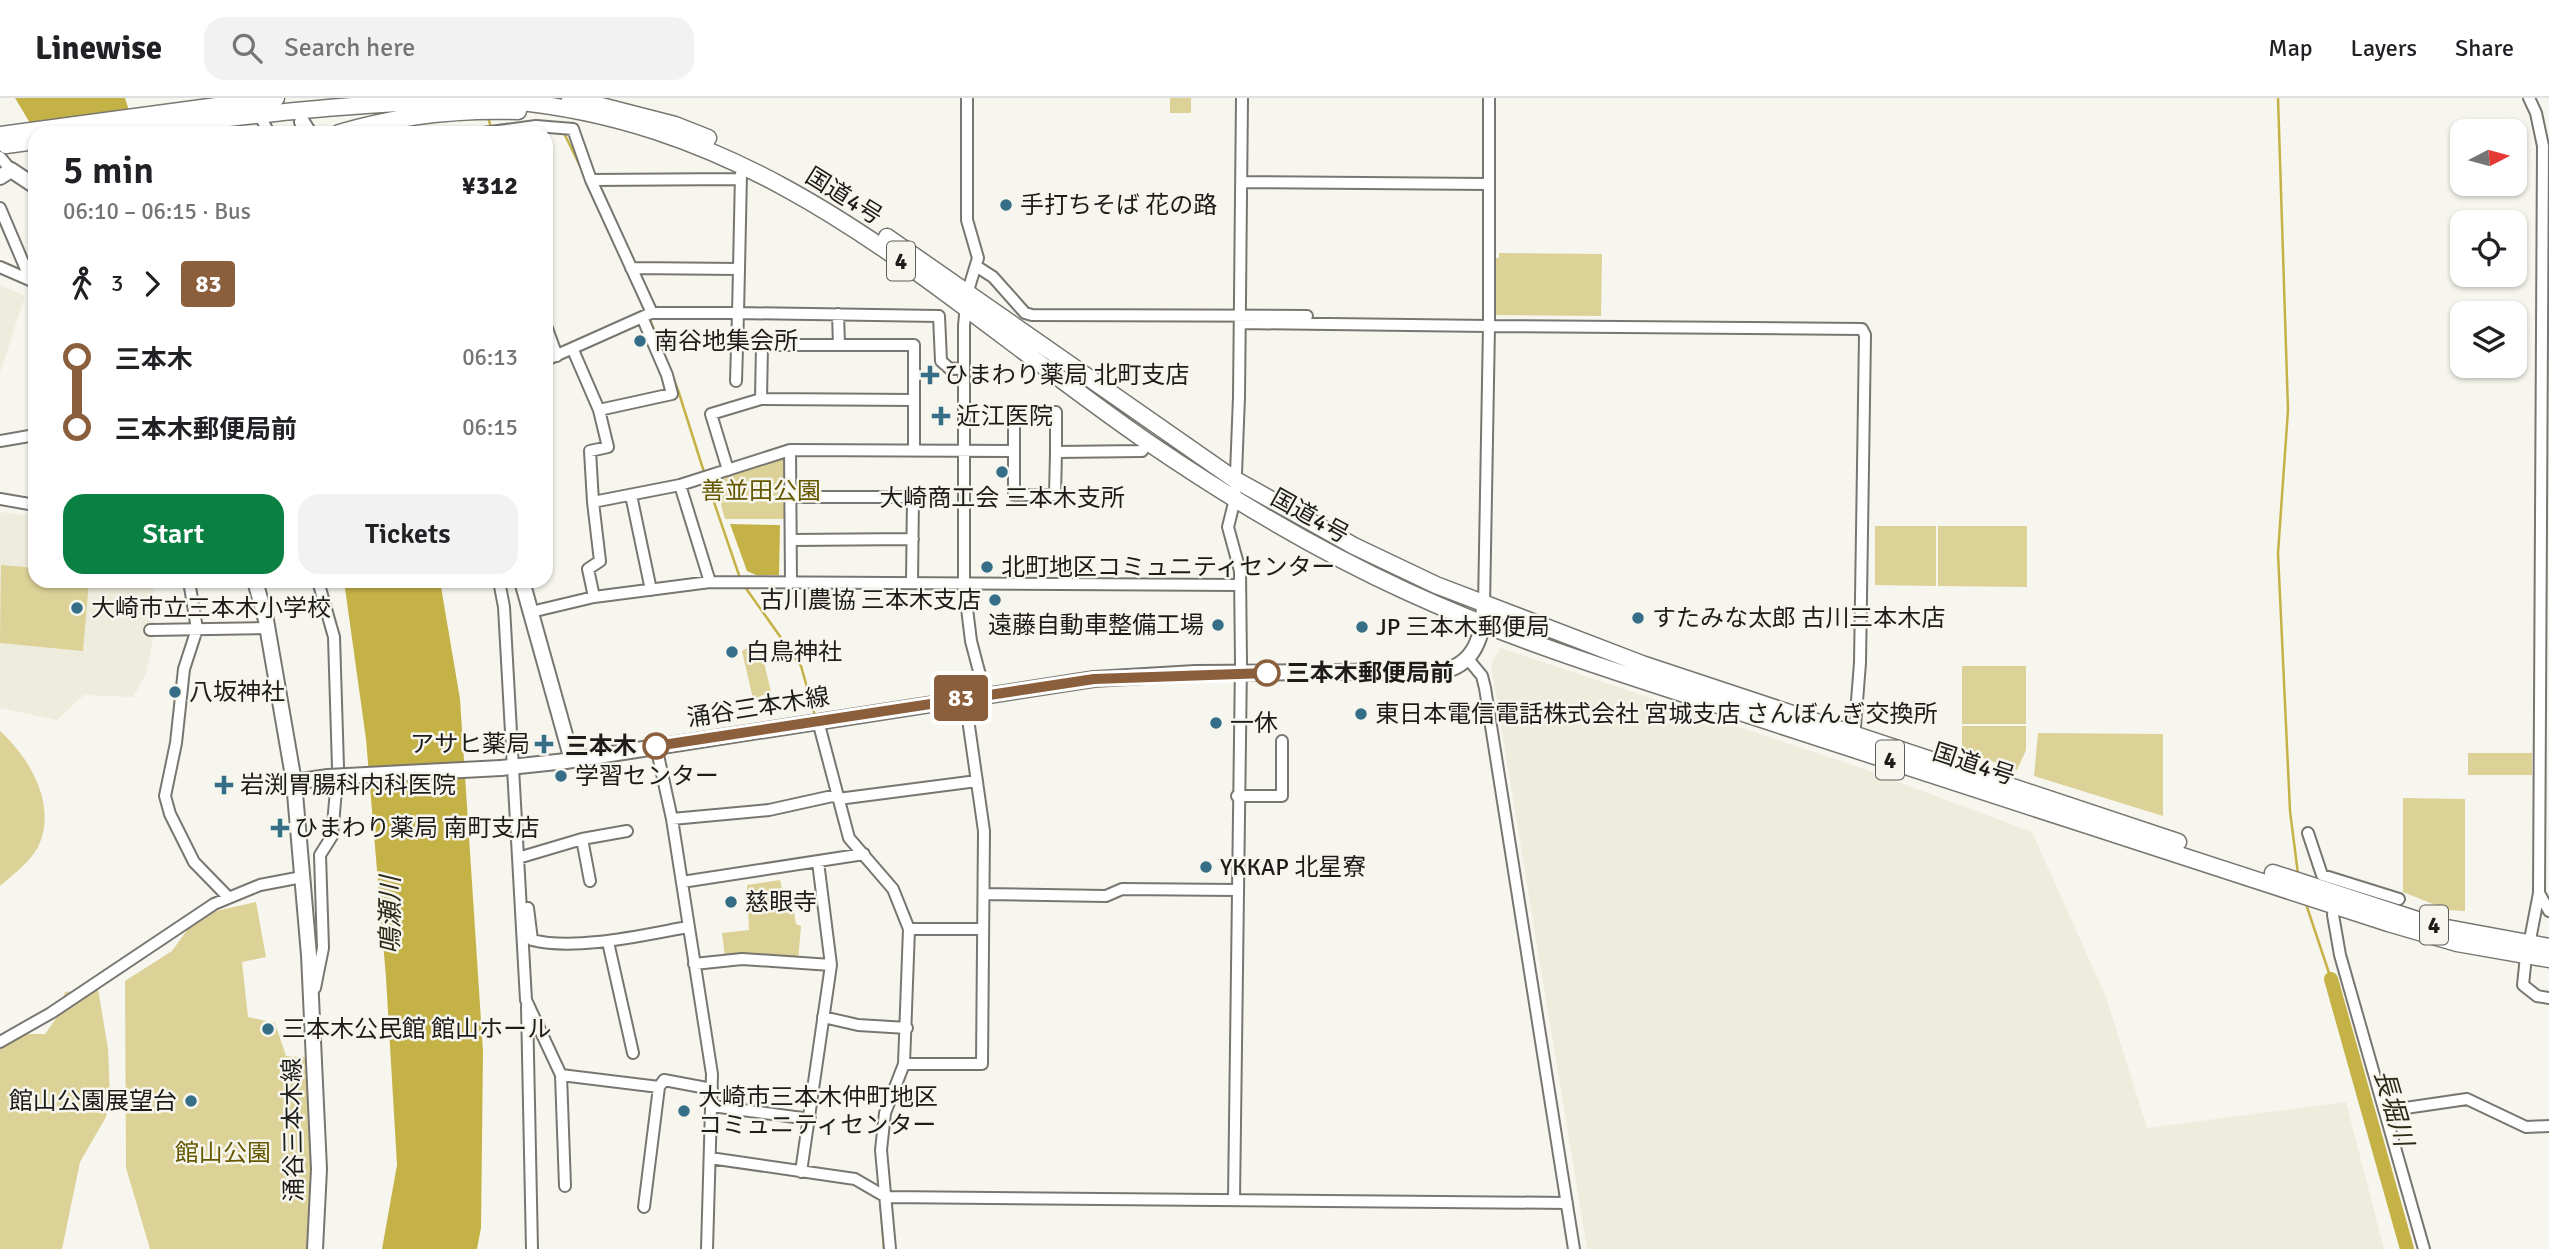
<!DOCTYPE html>
<meta charset="utf-8">
<style>
body{margin:0;font-family:Signika,"Noto Sans JP",sans-serif;background:#f2f2f2;color:#202124;height:100vh;display:flex;flex-direction:column;font-size:26px;white-space:nowrap}
*{box-sizing:border-box;margin:0}
p{font-size:23px;color:#757577}
.icon{flex:none;width:38px;height:38px;fill:none;stroke:currentColor;stroke-width:2;stroke-linecap:round;stroke-linejoin:round}
.map{position:relative;flex:1;overflow:hidden}
.side{position:absolute;left:28px;top:28px;width:525px;height:462px;display:flex;flex-direction:column;background:#fff;border-radius:21px;box-shadow:0 2px 5px #0004}
.side>*{flex:none}
.badge{padding:0 14px;border-radius:5px;font-size:24px;line-height:46px}
.needle{width:46px;rotate:84deg}
.controls{position:absolute;left:2450px;top:21px;display:grid;gap:14px}
.controls a{display:grid;place-items:center;width:77px;height:77px;border-radius:14px;background:#fff;box-shadow:0 2px 5px #0004;font-size:35px}
.map>.badge{position:absolute;translate:-50% -50%;box-shadow:0 0 0 4px #fff}
.legs{display:flex;align-items:center;gap:10px;height:77px;padding:0 35px;font-size:23px}
.legs p{margin-inline-start:auto}
.head{display:flex;align-items:center;justify-content:space-between;height:119px;padding:0 35px}
h1{font-size:38px;font-weight:600;line-height:52px}
.action{display:flex;gap:14px;margin-top:auto;padding:14px 35px}
.action a{flex:1;height:80px;border-radius:21px;background:#0b8043;color:#fff;font-size:28px;font-weight:600;line-height:80px;text-align:center}
.action a+a{background:#f2f2f2;color:#202124}
ul{padding:0 35px;list-style:none}
li{display:flex;align-items:center;gap:24px;height:70px;font-size:26px}
li i{display:grid;place-items:center;width:10px;height:100%;margin:0 9px;background:currentColor}
li i::after{content:'';width:18px;height:18px;margin:-9px;border:5px solid;border-radius:50%;background:#fff}
li p{margin-inline-start:auto}
li:first-child i{background:linear-gradient(#0000 50%,currentColor 0)}
li:last-child i{background:linear-gradient(currentColor 50%,#0000 0)}
header{display:flex;align-items:center;gap:42px;box-sizing:border-box;height:98px;padding:0 35px;background:#fff;border-bottom:2px solid #e0e0e0}
header strong{font-size:33px}
nav{display:flex;gap:38px;margin-inline-start:auto;font-size:24px}
.search{width:490px;height:63px;background:#f2f2f2;display:flex;align-items:center;gap:18px;box-sizing:border-box;padding:0 24px;border-radius:21px;color:#757577;font-size:26px}
.map>svg:first-child{display:block}
</style>
<header>
<strong>Linewise</strong>
<div class="search"><svg class="icon" aria-label="search" viewBox="0 0 24 24"><circle cx="10" cy="10" r="6"/><path d="M15 15l6 6"/></svg>Search here</div>
<nav><a>Map</a><a>Layers</a><a>Share</a></nav>
</header>
<div class="map">
<svg width="2549" height="1151" viewBox="0 0 2549 1151">
<rect width="100%" height="100%" fill="#f7f6ee"/>
<path fill="#eeecdc" d="M0 187 25 198 0 275Z
M0 414 35 418V483H153L154 537 146 576 133 599 84 597 57 622 0 610Z
M1500 550 1850 666 2032 734 2106 899 2147 1030 2346 1004 2384 1151H1587L1491 567Z"/>
<path fill="#dcd196" d="M1170 0H1191V15H1170Z
M1499 155 1602 156 1601 218 1495 217V160H1499Z
M787 359V421H725L714 381Z
M1875 428H1936V488L1875 487Z
M1938 428H2027V489L1938 488Z
M1 467 35 470V483H89L83 553 0 545Z
M759 543 771 594 753 601 742 553Z
M1962 568H2026V626H1962Z
M1962 628H2026V652L2017 672 1962 653Z
M0 633C30 660 58 708 38 749 29 765 14 776 0 788Z
M2038 635 2163 636V718L2034 678Z
M2468 655H2532V677H2468Z
M2403 700 2465 701V813L2448 812 2403 794Z
M780 782 784 800 792 802 796 826 801 828 798 863 725 859 722 835 749 832 747 787Z
M256 804 266 859 242 864 248 919 275 925 286 958 314 960 319 1075 307 1151H150L126 1070 125 883 172 853 198 817Z
M98 891 108 951 110 997 106 1019 80 1064 62 1151H0V940L9 936H45L57 919 65 894Z"/>
<path fill="#c5b247" d="M15 0H125L136 35H36Z
M730 426 780 427 779 477H756L747 473Z
M344 483H440L460 601 483 953 481 1130 477 1151H382L397 1067 386 880 366 641Z"/>
<g fill="none" stroke-linecap="round" stroke-linejoin="round">
<path stroke="#c5b247" stroke-width="2.5" d="M2278 0 2288 312 2278 455 2290 713 2298 776
M488 20 491 29
M564 35 581 70
M649 219 678 292 704 374
M706 381 740 480
M745 489 801 568 815 618
M2306 806 2331 881
M877 1044 880 1016
M880 1100 884 1151"/>
<path stroke="#c5b247" stroke-width="14" d="M2331 881 2407 1151"/>
<g stroke="#787670" stroke-width="14">
<path id="minor" d="M967 0V122L978 160 967 196 964 228V486L971 543 985 596
M2529 0 2536 15 2543 48 2539 795 2529 847
M259 16 269 35
M483 35 536 28 573 31 591 82 652 215H738L739 171 631 170
M0 59 11 72
M591 82 739 81
M1242 84 1489 86
M0 110 31 183
M976 168 993 179 1025 215 1032 217 1307 218
M0 169 32 183
M739 171 741 76
M642 219 667 277 672 296 599 312 608 349 590 353 593 404 680 387 790 352 1014 353
M1240 225 1489 228V0
M546 228 557 258
M839 247H914V353
M573 252 599 312
M546 262 649 216
M736 283 738 215 939 218 941 263 950 271 964 270
M761 301 914 302
M0 343 35 337
M790 352 791 485
M1056 354 1055 397H1014V315L1056 314V354L1142 353 1148 344
M728 372 711 316 761 301 762 247H839L838 216
M680 387 710 484
M631 397 651 492
M791 399H913L912 485
M0 401 35 407
M593 404 600 463 588 471 594 499
M791 442 913 441
M189 483 197 531 184 571 176 645 165 698 170 716 194 764 229 800
M499 483 504 509 526 902 561 977 659 989 664 982 712 991
M1484 508 1489 228 1862 231 1865 237 1860 565 1854 641
M531 514 594 499 710 484 1240 487
M150 532 267 530
M1468 561 1482 578 1485 590 1574 1151
M818 623 849 740 893 791 909 831 904 966 885 1015 881 1052 890 1151
M656 648 672 721 712 976 707 1151
M1237 698H1282V643
M838 701 977 683
M672 721 769 712 837 697
M2308 735 2322 777 2399 801
M582 741 590 783
M518 760 582 741 627 733
M682 784 864 756
M2539 795 2549 813
M984 796 1106 798 1122 791 1236 792
M2334 807 2333 817 2340 857 2424 1151
M528 810 532 842C576 853 643 837 688 829
M909 831H983
M608 844 633 955
M2526 858 2523 887 2537 898 2549 900
M694 866 742 861 831 867
M315 890 323 850 320 757 332 738 338 669 334 539 318 483
M527 908 532 1151
M823 919 858 927 907 930
M0 944 51 915 214 806 260 787 302 779
M904 966H982L984 733 965 600
M561 977 565 1088
M712 1008 810 1021
M2385 1013 2467 1001 2526 1029 2549 1028
M710 1060 855 1081 886 1099 1567 1105
M801 1074 831 867 818 764
M1234 1102 1241 565 1240 473 1228 429 1235 401 1239 299 1242 0
M644 1109 659 989"/>
</g>
<g stroke="#787670" stroke-width="18">
<path id="major" d="M302 24 309 35
M0 79 11 72 35 88
M255 483 266 522 294 684 309 857 319 1071 315 1151
M522 483 572 662
M501 670 566 663 1094 581 1195 575 1443 573C1475 566 1483 538 1484 508
M294 684 328 679"/>
</g>
<g stroke="#787670" stroke-width="19">
<path id="highway" d="M570 0 675 27 708 40
M102 35C237 19 375 0 511 3 778 28 941 202 1149 345 1231 401 1318 453 1408 494 1532 551 1666 589 1795 632 1993 696 2190 761 2388 825L2457 845 2549 861
M339 35C396 18 458 11 518 13
M0 37 276 0
M6 47 35 43
M887 139 1234 381 1354 448 1436 487 1642 566 2178 744
M2273 775 2436 828 2549 849"/>
</g>
<use href="#minor" stroke="#fff" stroke-width="10"/>
<use href="#major" stroke="#fff" stroke-width="14"/>
<use href="#highway" stroke="#fff" stroke-width="16"/>
<g stroke="#787670" stroke-width="18" stroke-linecap="butt">
<path id="major-bridge" d="M328 679 501 670"/>
</g>
<use href="#major-bridge" stroke="#fff" stroke-width="14"/>
</g>
<g fill="none" stroke-linecap="round" stroke-linejoin="round">
<g stroke="#fff" stroke-width="16">
<path id="line-1" d="M656 648 1094 581 1267 575"/>
</g>
<use href="#line-1" stroke="#8b5e3c" stroke-width="10"/>
</g>
<g fill="#366e88" stroke="#f7f6ee" stroke-width="2.5">
<circle cx="1006" cy="107" r="7"/>
<circle cx="640" cy="243" r="7"/>
<path d="M926.5 266.5h7v7h7v7h-7v7h-7v-7h-7v-7h7z"/>
<path d="M937.5 307.5h7v7h7v7h-7v7h-7v-7h-7v-7h7z"/>
<circle cx="1002" cy="374" r="7"/>
<circle cx="987" cy="469" r="7"/>
<circle cx="995" cy="502" r="7"/>
<circle cx="77" cy="510" r="7"/>
<circle cx="1638" cy="520" r="7"/>
<circle cx="1218" cy="527" r="7"/>
<circle cx="1362" cy="529" r="7"/>
<circle cx="732" cy="554" r="7"/>
<circle cx="175" cy="594" r="7"/>
<circle cx="1361" cy="616" r="7"/>
<circle cx="1216" cy="625" r="7"/>
<path d="M540.5 635.5h7v7h7v7h-7v7h-7v-7h-7v-7h7z"/>
<circle cx="561" cy="678" r="7"/>
<path d="M220.5 676.5h7v7h7v7h-7v7h-7v-7h-7v-7h7z"/>
<path d="M276.5 719.5h7v7h7v7h-7v7h-7v-7h-7v-7h7z"/>
<circle cx="1206" cy="769" r="7"/>
<circle cx="731" cy="804" r="7"/>
<circle cx="268" cy="931" r="7"/>
<circle cx="191" cy="1003" r="7"/>
<circle cx="684" cy="1013" r="7"/>
</g>
<g fill="#fff" stroke="#8b5e3c" stroke-width="3.5">
<circle cx="1267" cy="575" r="12"/>
<circle cx="656" cy="648" r="12"/>
</g>
<g text-anchor="middle" dominant-baseline="central" stroke-width="5" stroke-linejoin="round" paint-order="stroke">
<g fill="#f7f6ee" stroke="#5e5d5a" stroke-width="2">
<rect x="887" y="143.5" width="28" height="39" rx="5"/>
<rect x="1876" y="642.5" width="28" height="39" rx="5"/>
<rect x="2420" y="807.5" width="28" height="39" rx="5"/>
</g>
<g font-size="23" font-weight="bold" fill="#1d1c1a">
<text x="901" y="163">4</text>
<text x="1890" y="662">4</text>
<text x="2434" y="827">4</text>
</g>
<g font-size="24" fill="#1d1c1a" stroke="#f7f6ee">
<text transform="translate(844 98) rotate(32)">国道4号</text>
<text transform="translate(1310 418) rotate(29)">国道4号</text>
<text transform="translate(758 609) rotate(-9)">涌谷三本木線</text>
<text transform="translate(1974 666) rotate(18)">国道4号</text>
<text transform="translate(293 1032) rotate(-91)">涌谷三本木線</text>
</g>
<g font-size="24" fill="#1d1c1a" stroke="#f7f6ee" text-anchor="start">
<text x="1020" y="107">手打ちそば 花の路</text>
<text x="654" y="243">南谷地集会所</text>
<text x="944" y="277">ひまわり薬局 北町支店</text>
<text x="957" y="318">近江医院</text>
<text x="1002" y="400" text-anchor="middle">大崎商工会 三本木支所</text>
<text x="1001" y="469">北町地区コミュニティセンター</text>
<text x="981" y="502" text-anchor="end">古川農協 三本木支店</text>
<text x="91" y="510">大崎市立三本木小学校</text>
<text x="1652" y="520">すたみな太郎 古川三本木店</text>
<text x="1204" y="527" text-anchor="end">遠藤自動車整備工場</text>
<text x="1376" y="529">JP 三本木郵便局</text>
<text x="746" y="554">白鳥神社</text>
<text x="189" y="594">八坂神社</text>
<text x="1375" y="616">東日本電信電話株式会社 宮城支店 さんぼんぎ交換所</text>
<text x="1230" y="625">一休</text>
<text x="530" y="646" text-anchor="end">アサヒ薬局</text>
<text x="575" y="678">学習センター</text>
<text x="240" y="687">岩渕胃腸科内科医院</text>
<text x="294" y="730">ひまわり薬局 南町支店</text>
<text x="1220" y="769">YKKAP 北星寮</text>
<text x="745" y="804">慈眼寺</text>
<text x="282" y="931">三本木公民館 館山ホール</text>
<text x="698" y="999">大崎市三本木仲町地区<tspan x="698" dy="28">コミュニティセンター</tspan></text>
<text x="177" y="1003" text-anchor="end">館山公園展望台</text>
</g>
<g font-size="24" fill="#655800" stroke="#f7f6ee">
<text x="761" y="393">善並田公園</text>
<text x="223" y="1055">館山公園</text>
</g>
<g font-size="24" font-weight="bold" fill="#1d1c1a" stroke="#f7f6ee" text-anchor="start">
<text x="1286" y="575">三本木郵便局前</text>
<text x="637" y="648" text-anchor="end">三本木</text>
</g>
<g font-size="26" font-style="italic" fill="#2d2a17" stroke="#f7f6ee">
<text transform="translate(391 817) rotate(-90)">鳴瀬川</text>
<text transform="translate(2393 1010) rotate(74)">長堀川</text>
</g>
</g>
</svg>
<div class="controls">
<a><svg class="needle" viewBox="-14 -14 28 28"><path d="M0-13l5 13h-10z" fill="#e53935"/><path d="M0 13l5-13h-10z" fill="#757577"/></svg></a>
<a><svg class="icon" aria-label="locate" viewBox="0 0 24 24"><circle cx="12" cy="12" r="6"/><path d="M12 2v4M12 18v4M2 12h4M18 12h4"/></svg></a>
<a><svg class="icon" aria-label="layers" viewBox="0 0 24 24"><path d="M12 4l9 5-9 5-9-5zM3 14l9 5 9-5"/></svg></a>
</div>
<b class="badge" style="left:961px;top:600px;background:#8b5e3c;color:#fff">83</b>
<section class="side">
<div class="head"><div><h1>5 min</h1><p>06:10 – 06:15 · Bus</p></div><b>¥312</b></div>
<div class="legs"><svg class="icon" aria-label="walk" viewBox="0 0 24 24"><circle cx="13" cy="4" r="2"/><path d="M13 8l-2 6 4 7M11 14l-3 7M7 12l3-4h3l4 4"/></svg>3<svg class="icon" aria-label="forward" viewBox="0 0 24 24"><path d="M9 5l7 7-7 7"/></svg><b class="badge" style="background:#8b5e3c;color:#fff">83</b></div>
<ul>
<li><i style="color:#8b5e3c"></i><b>三本木</b><p>06:13</p></li>
<li><i style="color:#8b5e3c"></i><b>三本木郵便局前</b><p>06:15</p></li>
</ul>
<div class="action"><a>Start</a><a>Tickets</a></div>
</section>
</div>
